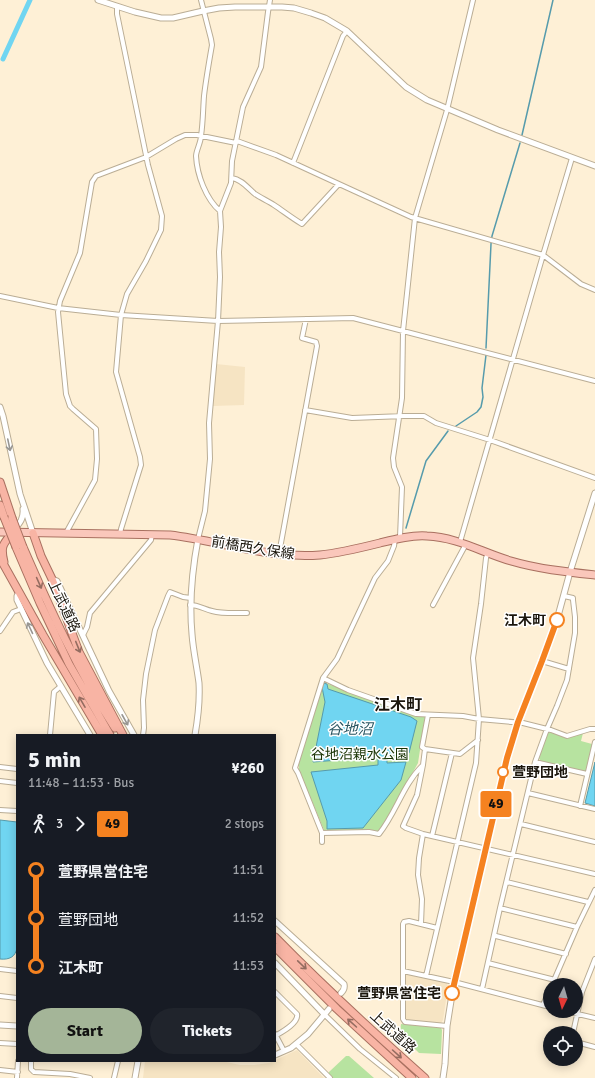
<!DOCTYPE html>
<meta charset="utf-8">
<style>
body{margin:0;font-family:Signika,"Noto Sans JP",sans-serif;background:#20242c;color:#f1f3f6;height:100vh;display:flex;flex-direction:column;font-size:15px;white-space:nowrap}
*{box-sizing:border-box;margin:0}
p{font-size:13px;color:#9ea1a6}
.icon{flex:none;width:22px;height:22px;fill:none;stroke:currentColor;stroke-width:2;stroke-linecap:round;stroke-linejoin:round}
.map{position:relative;flex:1;overflow:hidden}
.drawer{position:absolute;left:16px;top:734px;width:260px;height:328px;display:flex;flex-direction:column;background:#171b24;border-radius:0px;box-shadow:0 2px 10px #0003}
.drawer>*{flex:none}
.badge{padding:0 8px;border-radius:3px;font-size:14px;line-height:26px}
.needle{width:26px;rotate:185deg}
.controls{position:absolute;left:543px;top:978px;display:grid;gap:8px}
.controls a{display:grid;place-items:center;width:40px;height:40px;border-radius:50%;background:#171b24;box-shadow:0 2px 10px #0003;font-size:20px}
.map>.badge{position:absolute;translate:-50% -50%;box-shadow:0 0 0 2px #fff}
.legs{display:flex;align-items:center;gap:6px;height:44px;padding:0 12px;font-size:13px}
.legs p{margin-inline-start:auto}
.summary{display:flex;align-items:center;justify-content:space-between;height:68px;padding:0 12px}
h1{font-size:22px;font-weight:700;line-height:30px}
.primary-button{display:flex;gap:8px;margin-top:auto;padding:8px 12px}
.primary-button a{flex:1;height:46px;border-radius:24px;background:#a4b598;color:#111;font-size:16px;font-weight:700;line-height:46px;text-align:center}
.primary-button a+a{background:#20242c;color:#f1f3f6}
ul{padding:0 12px;list-style:none}
li{display:flex;align-items:center;gap:14px;height:48px;font-size:15px}
li i{display:grid;place-items:center;width:6px;height:100%;margin:0 5px;background:currentColor}
li i::after{content:'';width:10px;height:10px;margin:-5px;border:3px solid;border-radius:50%;background:#171b24}
li p{margin-inline-start:auto}
li:first-child i{background:linear-gradient(#0000 50%,currentColor 0)}
li:last-child i{background:linear-gradient(currentColor 50%,#0000 0)}
.map>svg:first-child{display:block}
</style>
<div class="map">
<svg width="595" height="1078" viewBox="0 0 595 1078">
<rect width="100%" height="100%" fill="#fef0d6"/>
<path fill="#f6e4c3" d="M216 364 245 367 244 405 213 406Z
M408 974 447 983 448 987 443 1020 441 1023 407 1020 404 1017 405 976Z
M297 1050 324 1078H143L145 1061H222L240 1065H254L269 1063Z"/>
<path fill="#b7e3a0" d="M323 682 368 699 425 717 418 763 385 823 378 831 368 830 327 832 324 830 299 770V763Z
M550 732 566 738 583 733 581 741 592 744 587 769 584 772 541 762 539 758 547 733Z
M401 1024 441 1028 442 1030 441 1054 419 1053 400 1034Z
M346 1056H349L374 1078H332L328 1074 329 1072Z"/>
<path fill="#70d5f1" stroke="#569bac" d="M323 683 327 684 328 689 411 717 417 721 409 753 387 756V763L406 762 401 780 363 828 327 829V821L311 772 378 765V757L313 762 325 702 322 687Z
M595 762V806L585 803Z
M0 820 17 822V947C16 957 9 960 0 959Z"/>
<g fill="none" stroke-linecap="round" stroke-linejoin="round">
<path stroke="#569bac" stroke-width="1.5" d="M522 135 553 0
M486 348 491 244 492 236 520 143
M456 426 477 412 481 407 483 397 482 388 486 355
M406 528 426 461 448 431"/>
<path stroke="#70d5f1" stroke-width="5" d="M3 59 30 0"/>
<g stroke="#baad95" stroke-width="6">
<path id="minor" d="M201 0 211 39 212 45C209 62 206 79 204 96 203 109 203 123 201 136 201 142 196 151 196 156 197 175 206 199 220 211
M117 7V14L148 165 162 216 161 230 146 261 127 294 121 315 116 372 140 457 141 465 121 529 120 534
M237 141 276 155 339 184 411 217 543 255 581 284 595 290
M293 163 343 36 347 31
M232 178C241 179 248 188 255 194 261 198 268 201 274 205 283 211 292 218 302 224L339 184
M0 296 58 308 121 315 218 321 353 318 595 381
M305 410 352 418 404 416H424L436 423 490 440 595 478
M66 533 95 480 97 459 96 429 73 409 70 406 66 394 58 312 60 301 80 253 92 182 96 176 146 157 176 139 185 135H197L236 143
M400 537 402 487 394 467 393 458 402 398 403 331 415 218 447 110 473 0
M198 539 205 511 210 459 209 423 218 321 220 277 219 252 221 227 220 211 231 183 232 161 243 107 261 67 268 12 270 0
M460 542 543 255 572 158
M279 554 317 346 316 342 302 338 306 319
M190 605C198 605 204 609 212 611 223 614 235 613 247 613
M433 605 466 544
M0 631 13 612 21 609
M83 635 87 627 90 613 151 540 152 534
M542 661 569 669
M323 678 348 690 416 714 463 716 479 719 523 723 551 730 567 736 590 729H595
M428 715 422 747 425 749 423 765 417 795 403 826 406 828 423 834 595 874
M50 735 54 692 61 686
M143 735 144 728 143 700 146 674 155 630 168 596 170 592 183 597 191 598
M425 749 460 754 478 740
M535 762 587 774
M0 767 17 769
M0 781 17 783
M528 793 595 809
M580 806 595 742
M0 810 17 811
M521 824 595 842
M322 833 369 832 379 834C396 813 403 785 422 766
M432 836 452 753
M322 842V833L298 773 295 768 323 678 337 659 375 578 388 561 394 546 395 539
M507 882 588 902
M500 908 577 927
M421 924 422 899 418 875 419 858 423 834
M437 928 409 921 404 922 403 924V1019L405 1022 447 1026
M496 936 566 954
M488 963 555 980
M0 969 17 971
M403 971 454 982 546 1006
M426 976 476 763 479 719 473 658 481 604 486 558 488 553
M552 985 577 927 595 890
M482 989 500 908 535 762 547 729 557 706 567 680 575 633V617L573 600V598L564 596
M275 992 297 1014C299 1023 282 1032 275 1036
M0 996 17 998
M543 1005 550 989
M565 1011 595 1018
M324 1014 360 1049 396 1078
M573 1033 582 992 595 959
M275 1034 284 1051
M576 1042 595 1047
M0 1043 17 1044
M296 1044 330 1078
M31 1061V1069L34 1072 70 1074 90 1078
M0 1070 18 1072
M17 1078 18 1061
M114 1078 118 1061"/>
</g>
<g stroke="#baad95" stroke-width="7">
<path id="tertiary" d="M98 0 135 12 161 18H173L203 11 219 8 235 7H282L294 8 311 13 325 18 347 31 406 87 427 100 498 130 595 166
M0 407 3 416 20 494 33 533
M14 530C20 523 24 518 23 509
M52 579 57 581 109 691 134 735
M19 592 17 596V600L47 663 90 735
M195 735C198 718 200 701 199 683 197 667 193 650 192 634 189 602 192 571 198 539
M275 921 344 984C345 988 344 990 341 993
M275 963 324 1014
M0 1025 17 1026
M275 1055 291 1048 308 1034 329 1009
M135 1078 138 1061
M443 1078 445 1064 447 1026 454 982 507 758 518 722 555 627 570 572 595 493"/>
</g>
<g stroke="#a97060" stroke-width="9">
<path id="primary" d="M0 532 170 535C220 541 269 559 320 555 340 553 360 548 380 543 396 539 411 535 427 536 457 537 483 553 511 561 538 569 567 572 595 575"/>
</g>
<g stroke="#a97060" stroke-width="9">
<path id="trunk" d="M0 482 12 518
M0 505 4 517
M33 533 41 556 52 579 79 652 123 735
M16 547 40 603 69 664 110 735
M23 547C50 609 78 671 115 728
M0 558 43 635 102 735
M4 562C0 546 3 544 13 532
M275 937C323 986 373 1032 425 1078
M275 947 337 1009 412 1078"/>
</g>
<use href="#minor" stroke="#fff" stroke-width="4"/>
<use href="#tertiary" stroke="#fff" stroke-width="5"/>
<use href="#primary" stroke="#fac7bb" stroke-width="7"/>
<use href="#trunk" stroke="#f8b4a4" stroke-width="7"/>
<g stroke="#a97060" stroke-width="9" stroke-linecap="butt">
<path id="trunk-bridge" d="M4 517 16 547
M12 518 23 547"/>
</g>
<use href="#trunk-bridge" stroke="#f8b4a4" stroke-width="7"/>
</g>
<defs><path id="oneway-shaft" d="M-6 0H5M1.5-3L5.5 0L1.5 3" fill="none" stroke-width="1.6" stroke-linecap="round" stroke-linejoin="round"/></defs>
<g stroke="#989692">
<use href="#oneway-shaft" transform="translate(9 445) rotate(78)"/>
<use href="#oneway-shaft" transform="translate(30 628) rotate(-115)"/>
<use href="#oneway-shaft" transform="translate(125 720) rotate(61)"/>
</g>
<g stroke="#946c60">
<use href="#oneway-shaft" transform="translate(39 583) rotate(66)"/>
<use href="#oneway-shaft" transform="translate(78 647) rotate(68)"/>
<use href="#oneway-shaft" transform="translate(82 702) rotate(-120)"/>
<use href="#oneway-shaft" transform="translate(302 965) rotate(44)"/>
<use href="#oneway-shaft" transform="translate(352 1023) rotate(-138)"/>
<use href="#oneway-shaft" transform="translate(397 1054) rotate(42)"/>
</g>
<g fill="none" stroke-linecap="round" stroke-linejoin="round">
<g stroke="#fff" stroke-width="9">
<path id="line-1" d="M452 993 507 758 518 722 542 661 557 620"/>
</g>
<use href="#line-1" stroke="#f58220" stroke-width="6"/>
</g>
<g fill="#fff" stroke="#f58220" stroke-width="2">
<circle cx="557" cy="620" r="7"/>
<circle cx="503" cy="772" r="5"/>
<circle cx="452" cy="993" r="7"/>
</g>
<g text-anchor="middle" dominant-baseline="central" stroke-width="3" stroke-linejoin="round" paint-order="stroke">
<g font-size="14" fill="#1a150c" stroke="#fff">
<text transform="translate(253 548) rotate(9)">前橋西久保線</text>
<text transform="translate(64 606) rotate(65)">上武道路</text>
<text transform="translate(393 1032) rotate(42)">上武道路</text>
</g>
<g font-size="14" font-weight="bold" fill="#1a150c" stroke="#fff" text-anchor="end">
<text x="546" y="620">江木町</text>
<text x="512" y="772" text-anchor="start">萱野団地</text>
<text x="441" y="993">萱野県営住宅</text>
</g>
<g font-size="14" fill="#193404" stroke="#fff">
<text x="360" y="754">谷地沼親水公園</text>
</g>
<g font-size="15" font-style="italic" fill="#295561" stroke="#fff">
<text x="350" y="729">谷地沼</text>
</g>
<g font-size="16" font-weight="bold" fill="#1a150c" stroke="#fff">
<text x="398" y="705">江木町</text>
</g>
</g>
</svg>
<div class="controls">
<a><svg class="needle" viewBox="-14 -14 28 28"><path d="M0-13l5 13h-10z" fill="#e53935"/><path d="M0 13l5-13h-10z" fill="#9ea1a6"/></svg></a>
<a><svg class="icon" aria-label="locate" viewBox="0 0 24 24"><circle cx="12" cy="12" r="6"/><path d="M12 2v4M12 18v4M2 12h4M18 12h4"/></svg></a>
</div>
<b class="badge" style="left:496px;top:804px;background:#f58220;color:#111">49</b>
<section class="drawer">
<div class="summary"><div><h1>5 min</h1><p>11:48 – 11:53 · Bus</p></div><b>¥260</b></div>
<div class="legs"><svg class="icon" aria-label="walk" viewBox="0 0 24 24"><circle cx="13" cy="4" r="2"/><path d="M13 8l-2 6 4 7M11 14l-3 7M7 12l3-4h3l4 4"/></svg>3<svg class="icon" aria-label="forward" viewBox="0 0 24 24"><path d="M9 5l7 7-7 7"/></svg><b class="badge" style="background:#f58220;color:#111">49</b><p>2 stops</p></div>
<ul>
<li><i style="color:#f58220"></i><b>萱野県営住宅</b><p>11:51</p></li>
<li><i style="color:#f58220"></i><span>萱野団地</span><p>11:52</p></li>
<li><i style="color:#f58220"></i><b>江木町</b><p>11:53</p></li>
</ul>
<div class="primary-button"><a>Start</a><a>Tickets</a></div>
</section>
</div>
